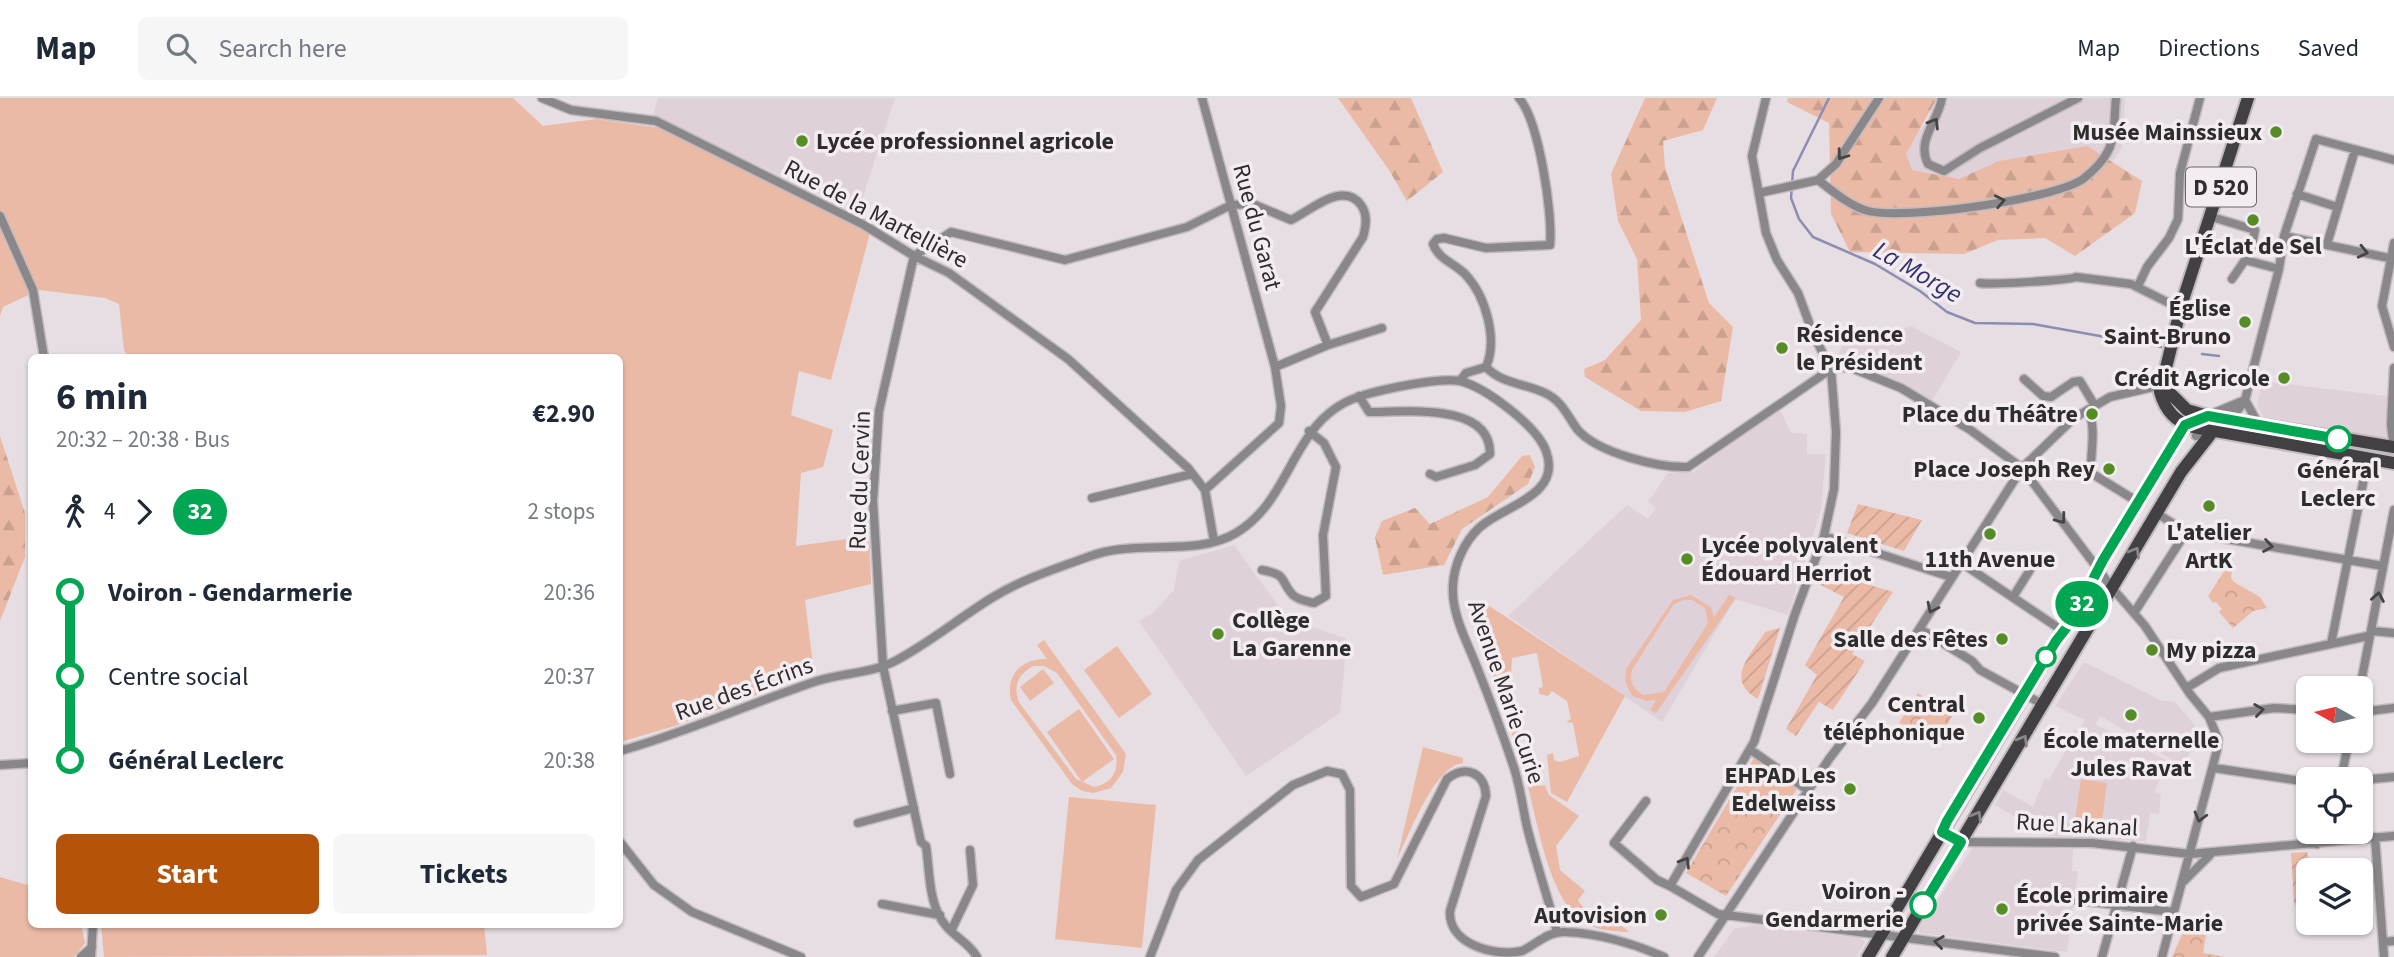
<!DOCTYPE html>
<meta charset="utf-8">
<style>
body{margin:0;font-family:"Source Sans 3",sans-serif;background:#f6f6f7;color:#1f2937;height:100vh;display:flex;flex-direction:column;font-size:26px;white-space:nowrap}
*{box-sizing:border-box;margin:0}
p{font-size:23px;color:#747a83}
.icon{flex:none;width:38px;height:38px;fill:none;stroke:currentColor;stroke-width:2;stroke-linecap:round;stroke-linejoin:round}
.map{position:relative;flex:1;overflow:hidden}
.side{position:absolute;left:28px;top:256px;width:595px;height:574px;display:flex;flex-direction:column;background:#fff;border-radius:10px;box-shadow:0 2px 5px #0004}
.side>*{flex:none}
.badge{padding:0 14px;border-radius:23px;font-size:24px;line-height:46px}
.needle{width:46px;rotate:278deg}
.tools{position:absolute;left:2296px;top:578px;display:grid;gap:14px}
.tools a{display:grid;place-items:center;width:77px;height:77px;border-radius:10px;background:#fff;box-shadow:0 2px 5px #0004;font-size:35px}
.map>.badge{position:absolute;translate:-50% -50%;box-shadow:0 0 0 4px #fff}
.legs{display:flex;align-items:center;gap:10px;height:77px;padding:0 28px;font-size:23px}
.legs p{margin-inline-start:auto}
.headline{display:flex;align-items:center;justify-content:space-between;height:119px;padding:0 28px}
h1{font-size:38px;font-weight:700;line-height:52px}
.button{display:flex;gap:14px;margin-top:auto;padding:14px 28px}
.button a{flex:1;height:80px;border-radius:10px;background:#b45309;color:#fff;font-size:28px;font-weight:700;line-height:80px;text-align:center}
.button a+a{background:#f6f6f7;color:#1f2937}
ul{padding:0 28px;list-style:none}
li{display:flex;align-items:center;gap:24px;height:84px;font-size:26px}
li i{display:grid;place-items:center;width:10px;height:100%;margin:0 9px;background:currentColor}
li i::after{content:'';width:18px;height:18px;margin:-9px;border:5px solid;border-radius:50%;background:#fff}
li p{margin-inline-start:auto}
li:first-child i{background:linear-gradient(#0000 50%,currentColor 0)}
li:last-child i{background:linear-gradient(currentColor 50%,#0000 0)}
header{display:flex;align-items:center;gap:42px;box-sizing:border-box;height:98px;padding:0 35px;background:#fff;border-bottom:2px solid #e0e1e3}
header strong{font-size:33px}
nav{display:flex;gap:38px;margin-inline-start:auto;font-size:24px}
.search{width:490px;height:63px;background:#f6f6f7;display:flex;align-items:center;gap:18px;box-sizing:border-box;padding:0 24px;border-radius:10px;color:#747a83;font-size:26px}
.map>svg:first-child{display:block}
</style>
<header>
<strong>Map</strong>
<div class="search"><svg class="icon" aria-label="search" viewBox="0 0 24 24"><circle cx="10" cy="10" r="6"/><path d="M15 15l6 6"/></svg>Search here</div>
<nav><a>Map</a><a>Directions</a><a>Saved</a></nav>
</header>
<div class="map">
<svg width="2394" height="859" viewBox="0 0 2394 859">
<defs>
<pattern id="forest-firs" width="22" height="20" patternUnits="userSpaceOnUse" patternTransform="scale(1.75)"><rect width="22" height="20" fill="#ebbaa6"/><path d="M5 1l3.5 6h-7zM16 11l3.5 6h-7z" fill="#caa08f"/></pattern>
<pattern id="park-crowns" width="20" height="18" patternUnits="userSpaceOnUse" patternTransform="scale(1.75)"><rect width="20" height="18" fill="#ebbaa6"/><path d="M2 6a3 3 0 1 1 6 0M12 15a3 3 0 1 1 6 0" fill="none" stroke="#caa08f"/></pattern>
<pattern id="garden-furrows" width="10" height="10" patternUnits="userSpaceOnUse" patternTransform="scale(1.75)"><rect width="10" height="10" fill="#ebbaa6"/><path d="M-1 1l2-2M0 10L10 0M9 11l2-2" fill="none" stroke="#caa08f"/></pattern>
</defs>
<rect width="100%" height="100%" fill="#e6dee2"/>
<path fill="#dfd1d9" d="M658 0H895L858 114 653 18Z
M1932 0H2125L2122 50 2106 73 2080 90 1905 78 1903 55 1929 20Z
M1911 228 1961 254 1932 303 1876 273 1835 261 1843 247Z
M2262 283 2394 299V345L2266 322 2257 308Z
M1779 310 1791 335 1807 336V356H1826L1821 411 1788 517 1735 501 1662 624 1508 518 1627 407 1648 421 1656 410 1648 404 1668 375 1693 374Z
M1234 447 1287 520 1347 541 1340 615 1246 678 1139 523 1153 515 1174 492 1179 463Z
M2084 564 2160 602 2175 604 2203 637 2181 667 2104 620 2100 619 2095 626 2168 663 2154 694 2161 696 2159 716 2150 715 2146 743 2048 738 1995 707 2003 692 2033 709 2045 680 2049 682 2069 647 2066 645 2074 632 2078 633 2085 622 2055 608Z
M1973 749 2073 751 2072 773H2078L2067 854 1920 835 1918 832Z
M1754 827 1860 840 1865 844 1856 859H1714L1734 831Z"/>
<path fill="#ebbaa6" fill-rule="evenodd" d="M0 0H513L543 28 596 21 660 30 870 135 831 282 799 273 791 317 833 332 823 369 801 375 796 448 869 438 871 486 805 502 814 575 675 628 620 644V259H128L124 252 119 206 105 200 39 192 3 209 0 218Z
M1691 497 1711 509 1714 519 1729 497 1736 500 1656 615 1650 612 1656 602 1646 603 1632 598 1625 583 1626 571 1673 502ZM1683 502H1692L1705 510 1708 525 1664 594 1643 597C1633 590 1629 584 1632 572L1673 507Z
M1485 505 1625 598 1567 704 1551 695 1547 657 1553 655 1554 662 1560 664 1579 658 1573 625 1566 624 1571 621 1567 603 1552 593 1548 598 1539 596V590L1543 589 1537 555 1512 560 1511 578 1507 579 1522 649 1521 664 1485 553Z
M1044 542 1126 656 1123 674 1111 690 1094 695 1082 693 1072 686 1011 602C1005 576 1023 560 1047 561L1037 547ZM1034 568H1044L1057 575 1116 657C1119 674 1111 686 1094 689L1076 681 1019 604C1013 588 1018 575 1034 568Z
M1117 548 1152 596 1119 620 1084 572Z
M1043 571 1054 585 1030 603 1020 589Z
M1079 611 1114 661 1082 684 1047 634Z
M1423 649 1463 660V665C1434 668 1410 736 1397 761Z
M1534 670 1539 688 1545 687 1549 697 1579 718 1556 748 1560 772 1585 793 1578 802C1590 824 1615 819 1629 834 1613 833 1595 833 1582 823 1548 800 1536 716 1525 677Z
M2081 681 2107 685 2101 731 2074 728Z
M1069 699 1156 707 1142 850 1055 841Z
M0 779 31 788 32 826H81L85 845 74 859H0Z
M101 826H484L487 857 104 859Z"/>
<path fill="url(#forest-firs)" d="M1338 0H1411L1443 74 1407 103 1389 72Z
M1645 0H1717L1703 32 1663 43 1665 69 1709 205 1733 229 1721 303 1685 314 1641 313 1585 279 1584 271 1605 262 1641 222 1637 161 1618 123 1611 76Z
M1788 0H1937L1906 56 1912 72 1959 81 1999 63 2087 48 2142 83 2135 115 2075 158 2045 140 1998 142 1964 156 1850 154 1831 116 1829 25 1787 4Z
M0 338 25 415V459L0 523Z
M1530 357 1535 369 1528 386 1462 431 1444 467 1383 477 1375 439 1382 423 1415 410 1430 426 1488 399 1522 358Z"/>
<path fill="url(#park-crowns)" d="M2225 472 2232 473 2231 480 2234 484 2260 499 2267 510 2253 513 2233 530 2219 514 2222 511 2216 504 2213 505 2208 498Z
M1918 595 1952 618 1940 641 1899 625Z
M1754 660 1797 691 1726 798 1686 775Z
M2183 834 2206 837 2203 855 2225 859H2172Z"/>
<path fill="url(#garden-furrows)" d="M1858 406 1922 422 1904 453 1847 435Z
M1820 472 1893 494 1852 556 1865 563 1833 612 1819 604 1796 638 1786 631 1817 577 1805 567 1844 499 1815 484Z
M1780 530 1758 601C1724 582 1750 558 1765 534Z
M2307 754 2311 771 2332 769 2333 772H2308V815L2298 812 2294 804 2291 755Z"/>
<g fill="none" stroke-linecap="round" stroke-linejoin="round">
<path stroke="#8b8db3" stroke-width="2.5" d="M1829 0 1793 73 1791 100 1799 121 1813 139 1875 166 1920 193 1947 214 1975 225 2033 226 2161 249
M2202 256 2219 258"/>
<g stroke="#c1babe" stroke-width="11">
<path id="minor" d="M542 0 571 12 656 23 864 127 914 158 949 175 1068 261 1188 370 1205 392 1214 443
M1202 0 1275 269 1281 308 1279 325 1205 392
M1766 0 1752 58 1766 135 1777 162 1798 195 1814 238 1831 271 1836 334 1834 391 1824 438 1795 516 1754 644 1670 788 1718 816 2055 859
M1879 0 1836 66 1818 82C1833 93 1849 108 1868 113 1905 122 2052 102 2083 81 2092 74 2103 63 2108 53 2116 38 2114 17 2116 0
M1942 0C1938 24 1916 42 1928 66L1944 73 1980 50 2078 0
M2316 41 2394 62
M1759 95 1818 82
M2297 96 2337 109
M0 118 33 192 44 259
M2212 119 2255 132 2252 147
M2284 138 2394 161
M2394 145 2382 208 2394 249
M2327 146 2355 52
M2279 171 2245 162 2252 147 2283 153
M2232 181 2245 162
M1980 185C1990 187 2072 182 2076 179L2131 186 2181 211
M2138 188 2147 169 2169 140 2178 121 2180 75 2200 0
M1275 269 1328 247 1382 230
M1486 269C1498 242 1486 198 1465 176 1453 164 1439 162 1433 146L1437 141 1444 140 1486 150 1550 147C1553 116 1539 23 1519 0
M1831 271 1849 269 1901 290 1969 331 2022 370 2113 491 2145 528 2190 596 2209 619 2218 641 2217 652 2162 859
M2024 281 2043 298 2051 299 2073 284 2080 283 2095 308
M1460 283 1466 275 1486 269C1502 286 1524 285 1545 295 1562 303 1567 317 1577 331 1597 355 1659 370 1688 369L1831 271
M1359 298 1369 314C1406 314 1491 304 1490 356L1475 367 1436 379 1430 376
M2245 302 2259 327
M2088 312C2097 331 2090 354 2091 375L2138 404
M2209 317 2245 302
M2196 338 2238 312 2245 302 2279 171 2284 138 2316 41
M2394 351 2391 326 2394 270
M1092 400 1192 376
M2158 416 2186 434 2383 468
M1824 438 1951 479
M1960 464 2063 533
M1262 472C1288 477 1279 481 1292 496 1297 502 1307 503 1314 505L1326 498 1323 437 1336 369 1324 345 1309 333
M2013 499 2038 459
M2134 515 2186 434
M1920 531 1972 563 1980 572 2044 607
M2331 546 2368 360
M2188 589 2219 570 2368 538 2372 533 2394 535
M2360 590 2394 412
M892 613 936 605 950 676
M2361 614 2394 610
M2209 619 2274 610 2308 612
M1751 652 1809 693
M620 653C688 634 751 605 817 583 842 575 873 575 895 563 929 545 958 521 990 501 1015 485 1043 475 1071 465 1083 461 1096 455 1109 453 1150 444 1199 457 1236 435 1296 399 1290 318 1364 297 1385 291 1439 279 1460 283 1485 289 1537 328 1546 353 1563 398 1502 408 1479 430 1464 444 1454 467 1453 487 1451 517 1468 545 1478 572 1491 604 1503 637 1514 670 1521 691 1523 713 1528 733 1537 767 1548 801 1557 834
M0 667 32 665
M2214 670 2308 684
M2341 681 2349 642
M2361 682 2394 679
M1646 703 1614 745 1657 782 1670 788
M858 725 914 710
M2375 739 2384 859
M620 744 654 787 692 814 801 859
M1961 744 2092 745 2190 756 2394 738
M2317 746 2323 733
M2184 783 2211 756
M2076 802 2173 814
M882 806 940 817
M951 833 973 787 970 752
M2383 844 2394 843
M81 859 92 849
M91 859 93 826
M977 859C969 845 956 840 946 828 928 807 930 774 926 748L921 744 883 568 873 403 879 313 914 158 951 134 1065 162 1187 129 1231 107 1253 106 1291 122C1310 113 1343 82 1361 107 1368 117 1366 128 1363 139L1315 214 1328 247
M1150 859 1176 792 1198 762 1293 687 1327 673 1342 676 1350 692 1351 788 1361 799 1394 786 1447 681C1466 666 1485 675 1486 698L1450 813C1448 846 1494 859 1522 853 1537 846 1548 833 1565 834 1598 835 1635 846 1664 859
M1698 859 1829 661 1872 605 2022 370 2074 320 2110 299 2162 287
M2102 859 2133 748"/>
</g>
<g stroke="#c1babe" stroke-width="16">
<path id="primary" d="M2248 0 2182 205 2160 294C2165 312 2175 324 2193 329L2394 365
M2162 287 2187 312 2208 318 2394 349
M1868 859 2056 543 2071 524 2103 462 2185 327
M1892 859 2181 374 2213 333"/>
</g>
<use href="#minor" stroke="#89878a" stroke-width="8"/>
<use href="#primary" stroke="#424044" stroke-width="12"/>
</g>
<defs><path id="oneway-chevron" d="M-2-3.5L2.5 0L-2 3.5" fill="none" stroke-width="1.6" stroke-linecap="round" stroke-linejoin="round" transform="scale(1.75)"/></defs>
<g stroke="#454344">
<use href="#oneway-chevron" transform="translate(1934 25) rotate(-59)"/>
<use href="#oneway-chevron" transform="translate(1842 57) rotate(126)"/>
<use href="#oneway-chevron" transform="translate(2000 103) rotate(-11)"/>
<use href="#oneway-chevron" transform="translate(2363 154) rotate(13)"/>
<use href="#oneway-chevron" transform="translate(2061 421) rotate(53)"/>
<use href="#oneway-chevron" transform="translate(2268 448) rotate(10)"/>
<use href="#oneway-chevron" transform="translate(2378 499) rotate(-80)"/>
<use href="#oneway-chevron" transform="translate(1932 510) rotate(116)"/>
<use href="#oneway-chevron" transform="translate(2259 612) rotate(-8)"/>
<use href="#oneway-chevron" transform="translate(2200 719) rotate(105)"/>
<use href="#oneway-chevron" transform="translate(1685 764) rotate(-59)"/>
<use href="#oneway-chevron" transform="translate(1939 844) rotate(-172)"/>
</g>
<g stroke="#898589">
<use href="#oneway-chevron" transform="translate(2135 454) rotate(-59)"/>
<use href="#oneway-chevron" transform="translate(2023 642) rotate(-59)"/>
<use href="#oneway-chevron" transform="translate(1977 718) rotate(-59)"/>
</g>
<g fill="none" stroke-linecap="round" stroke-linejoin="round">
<g stroke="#fff" stroke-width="16">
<path id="line-1" d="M1923 807 1961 744 1942 734 1947 723 2056 543 2071 524 2103 462 2185 327 2208 318 2338 341"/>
</g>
<use href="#line-1" stroke="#00a651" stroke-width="10"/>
</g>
<g fill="#558c26" stroke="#f3ecf0" stroke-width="2.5">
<circle cx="2276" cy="34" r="7"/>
<circle cx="802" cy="43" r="7"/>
<circle cx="2253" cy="122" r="7"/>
<circle cx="2245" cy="224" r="7"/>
<circle cx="1782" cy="250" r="7"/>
<circle cx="2284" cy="280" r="7"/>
<circle cx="2092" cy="316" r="7"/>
<circle cx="2109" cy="371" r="7"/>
<circle cx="2209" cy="408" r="7"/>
<circle cx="1990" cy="436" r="7"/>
<circle cx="1687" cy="461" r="7"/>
<circle cx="1218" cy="536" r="7"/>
<circle cx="2002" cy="541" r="7"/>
<circle cx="2152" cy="552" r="7"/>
<circle cx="2131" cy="617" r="7"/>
<circle cx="1979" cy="620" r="7"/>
<circle cx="1850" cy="691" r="7"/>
<circle cx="2002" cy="811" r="7"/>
<circle cx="1661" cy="817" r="7"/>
</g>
<g fill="#fff" stroke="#00a651" stroke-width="3.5">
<circle cx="2338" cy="341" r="12"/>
<circle cx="2046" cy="559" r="9"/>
<circle cx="1923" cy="807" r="12"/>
</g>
<g text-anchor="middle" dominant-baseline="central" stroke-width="7" stroke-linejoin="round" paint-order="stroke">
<rect fill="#f3ecf0" stroke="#696668" stroke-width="2" x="2186" y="69.5" width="70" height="39" rx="5"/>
<g font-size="23" font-weight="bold" fill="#2e2c2d">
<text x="2221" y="89">D 520</text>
</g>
<g font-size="24" font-weight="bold" fill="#2e2c2d" stroke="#f3ecf0" text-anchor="end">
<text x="2262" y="34">Musée Mainssieux</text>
<text x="816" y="43" text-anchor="start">Lycée professionnel agricole</text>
<text x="2253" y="148" text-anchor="middle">L'Éclat de Sel</text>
<text x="2231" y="210">Église<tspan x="2231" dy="28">Saint-Bruno</tspan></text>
<text x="1796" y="236" text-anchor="start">Résidence<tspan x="1796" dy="28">le Président</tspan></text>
<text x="2270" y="280">Crédit Agricole</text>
<text x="2078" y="316">Place du Théâtre</text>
<text x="2095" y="371">Place Joseph Rey</text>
<text x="2209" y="434" text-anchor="middle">L'atelier<tspan x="2209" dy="28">ArtK</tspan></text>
<text x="1701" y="447" text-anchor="start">Lycée polyvalent<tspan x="1701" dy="28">Édouard Herriot</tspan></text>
<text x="1990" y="461" text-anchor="middle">11th Avenue</text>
<text x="1232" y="522" text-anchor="start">Collège<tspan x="1232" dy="28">La Garenne</tspan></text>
<text x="1988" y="541">Salle des Fêtes</text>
<text x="2166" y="552" text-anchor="start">My pizza</text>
<text x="1965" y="606">Central<tspan x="1965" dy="28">téléphonique</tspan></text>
<text x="2131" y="642" text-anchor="middle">École maternelle<tspan x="2131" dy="28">Jules Ravat</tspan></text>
<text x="1836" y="677">EHPAD Les<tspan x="1836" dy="28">Edelweiss</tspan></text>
<text x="2016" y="797" text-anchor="start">École primaire<tspan x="2016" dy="28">privée Sainte-Marie</tspan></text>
<text x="1647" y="817">Autovision</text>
</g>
<g font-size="24" fill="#2e2c2d" stroke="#f3ecf0">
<text transform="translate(876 116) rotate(28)">Rue de la Martellière</text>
<text transform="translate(1257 129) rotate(75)">Rue du Garat</text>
<text transform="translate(860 382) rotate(-88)">Rue du Cervin</text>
<text transform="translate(744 591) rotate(-20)">Rue des Écrins</text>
<text transform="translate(1506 594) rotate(71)">Avenue Marie Curie</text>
<text transform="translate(2077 727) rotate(3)">Rue Lakanal</text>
</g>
<g font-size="24" font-weight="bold" fill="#2e2c2d" stroke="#f3ecf0">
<text x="2338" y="372">Général<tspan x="2338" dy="28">Leclerc</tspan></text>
<text x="1904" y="793" text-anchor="end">Voiron -<tspan x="1904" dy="28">Gendarmerie</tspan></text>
</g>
<g font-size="26" font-style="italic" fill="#343170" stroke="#f3ecf0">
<text transform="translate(1918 174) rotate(30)">La Morge</text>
</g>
</g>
</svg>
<div class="tools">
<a><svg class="needle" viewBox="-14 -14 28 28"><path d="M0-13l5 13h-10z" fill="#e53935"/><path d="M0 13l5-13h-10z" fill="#747a83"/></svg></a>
<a><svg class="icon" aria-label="locate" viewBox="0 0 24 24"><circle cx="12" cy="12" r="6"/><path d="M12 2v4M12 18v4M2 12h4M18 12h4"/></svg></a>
<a><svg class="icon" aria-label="layers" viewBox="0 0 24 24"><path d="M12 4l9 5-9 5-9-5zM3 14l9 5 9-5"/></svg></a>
</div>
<b class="badge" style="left:2082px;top:506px;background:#00a651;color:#fff">32</b>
<section class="side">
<div class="headline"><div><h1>6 min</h1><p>20:32 – 20:38 · Bus</p></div><b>€2.90</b></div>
<div class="legs"><svg class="icon" aria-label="walk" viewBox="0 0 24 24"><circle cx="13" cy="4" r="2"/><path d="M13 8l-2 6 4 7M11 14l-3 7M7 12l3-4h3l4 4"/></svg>4<svg class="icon" aria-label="forward" viewBox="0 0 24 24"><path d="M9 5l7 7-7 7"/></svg><b class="badge" style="background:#00a651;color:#fff">32</b><p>2 stops</p></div>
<ul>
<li><i style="color:#00a651"></i><b>Voiron - Gendarmerie</b><p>20:36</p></li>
<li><i style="color:#00a651"></i><span>Centre social</span><p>20:37</p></li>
<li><i style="color:#00a651"></i><b>Général Leclerc</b><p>20:38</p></li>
</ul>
<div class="button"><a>Start</a><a>Tickets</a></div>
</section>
</div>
